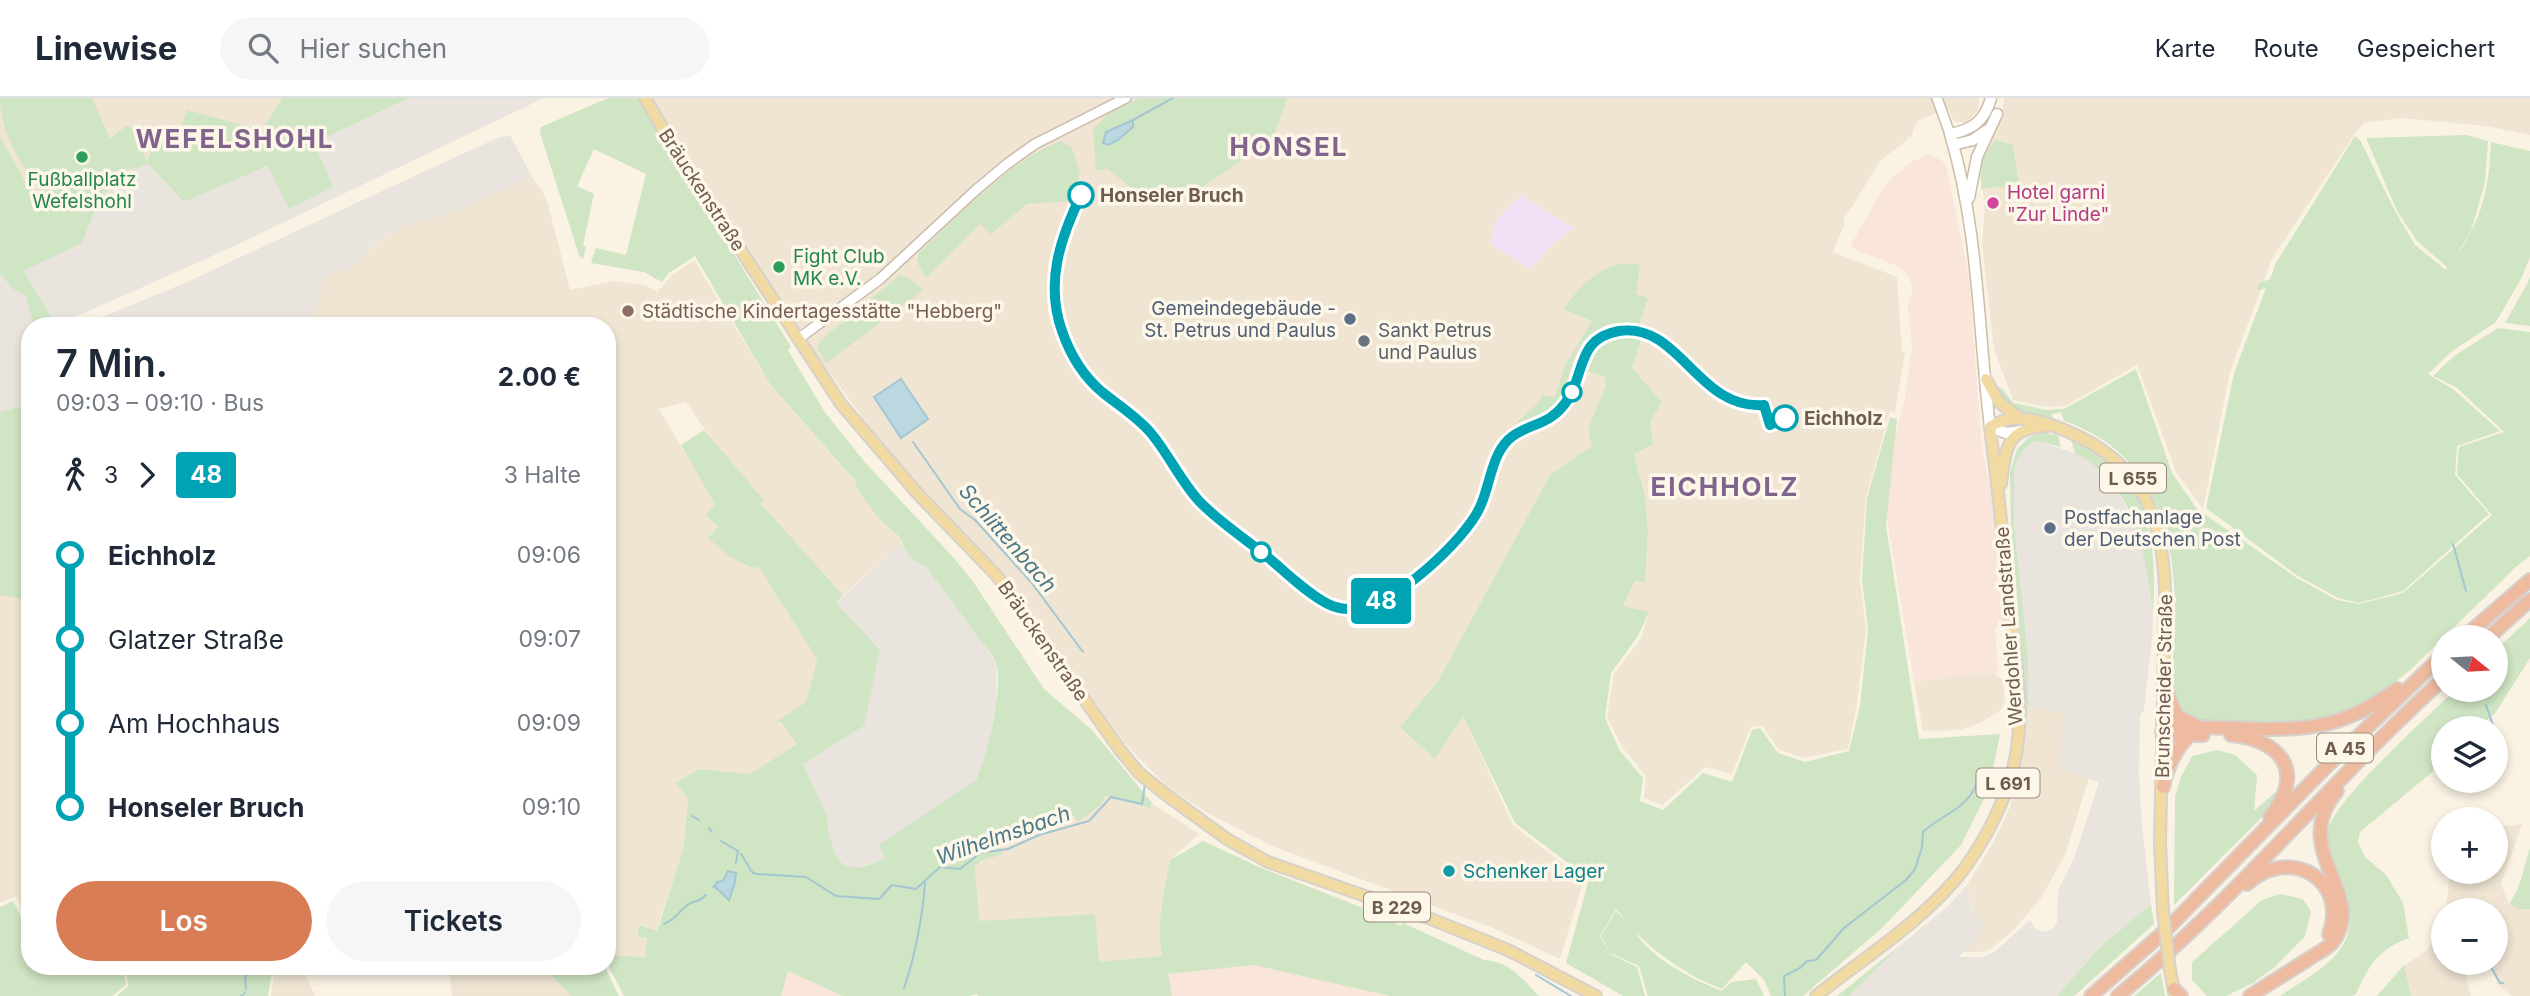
<!DOCTYPE html>
<html lang="de">
<meta charset="utf-8">
<style>
body{margin:0;font-family:Inter,sans-serif;background:#f6f6f7;color:#1f2937;height:100vh;display:flex;flex-direction:column;font-size:26px;white-space:nowrap}
*{box-sizing:border-box;margin:0}
p{font-size:23px;color:#747a83}
.icon{flex:none;width:38px;height:38px;fill:none;stroke:currentColor;stroke-width:2;stroke-linecap:round;stroke-linejoin:round}
.map{position:relative;flex:1;overflow:hidden}
.sheet{position:absolute;left:21px;top:219px;width:595px;height:658px;display:flex;flex-direction:column;background:#fff;border-radius:28px;box-shadow:0 4px 10px #0003}
.sheet>*{flex:none}
.badge{padding:0 14px;border-radius:5px;font-size:24px;line-height:46px}
.needle{width:46px;rotate:108deg}
.buttons{position:absolute;left:2431px;top:527px;display:grid;gap:14px}
.buttons a{display:grid;place-items:center;width:77px;height:77px;border-radius:50%;background:#fff;box-shadow:0 4px 10px #0003;font-size:35px}
.map>.badge{position:absolute;translate:-50% -50%;box-shadow:0 0 0 4px #fff}
.legs{display:flex;align-items:center;gap:10px;height:77px;padding:0 35px;font-size:23px}
.legs p{margin-inline-start:auto}
.overview{display:flex;align-items:center;justify-content:space-between;height:119px;padding:0 35px}
h1{font-size:38px;font-weight:600;line-height:52px}
.button{display:flex;gap:14px;margin-top:auto;padding:14px 35px}
.button a{flex:1;height:80px;border-radius:42px;background:#d87d55;color:#fff;font-size:28px;font-weight:600;line-height:80px;text-align:center}
.button a+a{background:#f6f6f7;color:#1f2937}
ul{padding:0 35px;list-style:none}
li{display:flex;align-items:center;gap:24px;height:84px;font-size:26px}
li i{display:grid;place-items:center;width:10px;height:100%;margin:0 9px;background:currentColor}
li i::after{content:'';width:18px;height:18px;margin:-9px;border:5px solid;border-radius:50%;background:#fff}
li p{margin-inline-start:auto}
li:first-child i{background:linear-gradient(#0000 50%,currentColor 0)}
li:last-child i{background:linear-gradient(currentColor 50%,#0000 0)}
header{display:flex;align-items:center;gap:42px;box-sizing:border-box;height:98px;padding:0 35px;background:#fff;border-bottom:2px solid #e0e1e3}
header strong{font-size:33px}
nav{display:flex;gap:38px;margin-inline-start:auto;font-size:24px}
.search{width:490px;height:63px;background:#f6f6f7;display:flex;align-items:center;gap:18px;box-sizing:border-box;padding:0 24px;border-radius:38px;color:#747a83;font-size:26px}
.map>svg:first-child{display:block}
</style>
<header>
<strong>Linewise</strong>
<div class="search"><svg class="icon" aria-label="search" viewBox="0 0 24 24"><circle cx="10" cy="10" r="6"/><path d="M15 15l6 6"/></svg>Hier suchen</div>
<nav><a>Karte</a><a>Route</a><a>Gespeichert</a></nav>
</header>
<div class="map">
<svg width="2530" height="898" viewBox="0 0 2530 898">
<rect width="100%" height="100%" fill="#faf3e4"/>
<path fill="#f0e5d3" d="M0 0H282L262 32 187 13 179 38 153 48 148 66 50 104 27 87 0 38Z
M652 0H1979L1978 12 1967 25 1954 23 1948 10 1919 22 1914 30 1911 41 1909 37 1908 41 1881 62 1844 121V128L1833 154 1897 179 1902 253 1905 254 1895 314 1890 313 1866 399 1860 481 1866 531 1857 606 1848 651 1804 660 1779 652 1762 627 1751 629 1732 676 1705 669 1663 707 1644 700 1646 678 1622 649 1607 619 1614 576 1641 540 1649 514 1623 509 1635 483 1645 485 1648 432 1645 398 1634 355 1632 270 1642 241 1622 238 1606 244 1595 251 1584 272 1604 278 1606 287 1588 331 1593 348 1550 377 1438 583 1400 629 1463 618 1513 727 1584 782 1560 861 1493 830 1274 749 1209 716 1170 691 1125 646 997 471 889 356 811 249 766 181Z
M2004 0H2530V37L2485 28 2402 20 2364 25 2356 34 2272 161 2230 274 2203 411 2176 374 2137 267 2065 308 2048 309 2013 302 1994 251 1982 146 1985 104 1980 80 1982 61 2001 23Z
M532 79 542 92 548 106 570 192 613 183 645 187 657 194 671 178 694 162 770 286 857 386 879 421 901 440V445L843 497 760 406 764 402 717 349 686 304 659 311 716 406 718 427 709 439 758 468 817 560 806 604 776 625 781 624 798 645 750 676 699 671 675 685 688 700 684 748 656 833 641 827 647 840 646 859 607 857V228H312L324 177 349 171 379 142 402 129 467 109Z
M0 497 30 502V827L16 798 0 805Z
M1980 575 1994 576 2002 581 2005 601 2001 612 1980 625 1960 632 1923 633 1914 584Z
M2028 609 2063 614 2059 670 2089 680 2065 757 2041 800 2014 832 1991 851 1981 854H1962L1979 839 1967 787 1994 743 2010 709 2024 648Z
M1104 698 1152 709V705L1199 736 1170 762 1161 812 1162 858 1098 865 1094 816 978 824 975 768 980 766 999 730 1025 733 1076 718 1077 723Z
M2522 726 2501 786 2509 806 2519 811H2530V898H2512L2497 886 2492 865 2496 864V812H2446L2450 774H2496V729Z
M2443 820V864L2462 865 2471 898H2410L2404 868 2427 852Z
M275 868H301L315 898H271Z
M383 868H435L387 876Z
M449 868H542L571 898H452Z"/>
<path fill="#f9e5d9" d="M1928 56 1939 60 1946 67 1969 178 1981 341 1994 414 2005 524 1995 530 1998 573 1994 576 1980 575 1914 584 1887 419 1894 341 1904 306 1912 250 1908 206 1913 190 1908 176 1895 167 1856 152 1851 147 1879 97 1890 82 1910 65Z
M1254 867 1390 897V898H1172L1167 876Z
M788 873 843 898H781Z"/>
<path fill="#eae4de" d="M409 0H544L230 150 80 217 55 225 24 173 82 145 98 105 121 74 148 66 184 104 269 68 289 111 314 45Z
M510 37 532 79 467 109 402 129 378 142 349 171 325 177 312 227 282 226 83 227 187 184 423 74 493 42Z
M0 176 13 191 26 197 33 227 30 228V306L0 314Z
M2036 343 2075 355 2091 363 2104 375 2115 388 2137 429 2144 450 2153 514 2152 541 2144 612 2140 617 2139 675 2142 728 2151 806 2100 849 2057 898H1849L1898 849 1946 810 1967 787 1972 813 1980 818 1983 824 1982 830 1979 839 1958 859H1982L1993 855 2030 822 2034 829 2042 834 2051 832 2057 825 2058 793 2075 758 2099 684 2059 671 2063 614 2028 609V559L2014 426V378L2016 364 2026 349Z
M901 445 917 465 925 468 957 507 997 566 996 607 984 667 976 682 942 706 886 760 855 771 844 768 836 761 826 728 827 718 803 666 864 628 836 505Z"/>
<path fill="#f0e1f6" d="M1521 97 1573 130 1552 147 1530 171 1490 145 1497 121Z"/>
<path fill="#cfe5c4" d="M0 0H92L110 41 126 28 134 30 147 64 153 48 179 38 187 12 262 32 282 0H409L314 45 333 89 289 111 268 68 184 104 148 66 121 74 98 105 82 145 24 173 55 225 33 227 26 198 13 191 0 176V38L27 87 47 101C25 73 0 37 0 0Z
M608 0H638L791 249 788 252 824 313 863 362 954 460 974 485 1044 591 1092 632 1152 705 1151 710 1105 698 1100 707 1077 724 1075 718 1025 733 1000 730 1001 757 980 763V766L975 768 979 823 1095 816 1099 864 1162 858C1156 827 1164 794 1170 762L1203 743 1259 769 1383 818 1401 828 1403 825 1484 862C1510 863 1522 881 1539 898H1390L1254 867 1168 876 1172 898H978L977 896 969 898H843L788 873 781 898H624L608 867 607 857 645 859 647 840 638 839 639 827 657 833 684 748 688 700 675 685 699 671 750 676 797 646 781 624 774 625 806 604 817 561 758 468 754 470 730 459 708 440 718 428 706 417 715 406 681 347 704 332 764 402 761 406 843 497 836 505 880 552 864 628 803 666 827 718C826 728 829 737 832 746 840 778 860 772 885 760L879 747 976 682C987 660 1004 587 996 565 992 555 983 546 977 538 960 514 943 491 925 468 914 465 902 451 901 440L879 421 855 388 857 385 770 286 695 158 669 175 662 184 644 174 591 165 596 150 626 157 646 76 594 51 577 88 594 96 583 147 586 149 583 161 579 157 540 35 541 29Z
M1140 0H1287L1273 41 1185 101 1175 103 1171 94H1132L1129 88 1108 71 1096 72 1093 31 1109 15Z
M2467 37 2488 43 2485 84 2471 133 2455 159C2483 122 2489 89 2491 44L2530 53V159L2522 179 2496 224 2451 254 2428 276 2454 292 2500 333 2457 348 2455 377 2489 416 2403 493 2359 505 2338 500 2298 478 2206 410 2234 275 2266 190 2257 193 2259 185 2270 181 2276 165 2355 38 2360 42 2396 115 2415 147 2446 172 2447 169 2417 143 2397 113 2366 40Z
M1995 42 2013 47 2018 81 2022 90 1995 89 1981 91 1982 61Z
M1061 43 1072 50 1080 75 1072 103 1027 106 991 136 980 126 926 180 918 166V156C954 122 1015 58 1061 43Z
M1622 166H1640L1636 196 1648 200 1639 226C1610 223 1583 236 1573 263 1567 279 1566 295 1554 308 1542 321 1526 323 1512 332 1515 322 1535 313 1543 297L1555 299 1565 267 1592 223 1563 211C1580 190 1595 171 1622 166Z
M900 177 908 180 923 192 827 265 817 250 821 242Z
M2530 178V228L2505 225 2528 184Z
M2498 230 2530 234V458L2517 468 2410 572 2382 595 2358 610 2313 626 2195 624C2187 619 2180 615 2176 605 2169 585 2175 548 2175 526 2177 437 2155 354 2064 323L2061 314 2052 316 2053 321C2026 316 2009 317 1997 289L2002 290 2013 305 2047 312 2064 311 2136 271 2172 375 2197 411 2297 480 2337 502 2359 506 2403 495 2492 417 2457 376 2459 349 2504 334 2456 289 2433 278 2454 258Z
M1629 238 1642 240 1632 270 1662 304 1650 324 1653 346 1634 356 1645 398 1648 432 1645 485 1635 483 1623 508 1649 514 1638 538 1611 575 1605 620 1620 653 1643 680 1640 703 1663 712 1703 675 1732 684 1752 632 1760 630 1778 655 1805 664 1849 653 1860 608 1868 532 1862 481 1867 400 1890 319 1897 321 1886 428 1919 641 2000 636 1989 691 1961 747 1883 829 1803 898H1771L1764 882 1746 864 1722 891C1688 878 1661 859 1635 834 1653 862 1692 881 1722 893L1731 884 1756 881 1764 898H1648L1639 868 1610 855 1601 838 1616 813 1629 827 1616 811 1600 838 1610 856 1637 869 1645 898H1623L1566 865 1589 781 1515 725 1463 618 1435 661 1400 629 1438 583 1550 377 1592 348 1588 331 1606 287 1604 278 1584 272C1591 251 1607 239 1629 238Z
M30 306V502L0 497V314Z
M2041 334 2058 337 2061 349 2036 343 2026 349 2016 364 2014 378V426L2028 559V609L2025 641 2023 637 2026 609 2011 429 2010 375 2017 351 2028 340Z
M2070 339C2082 346 2098 352 2108 361 2154 399 2156 460 2153 514 2144 452 2136 387 2075 355Z
M2530 520V560L2496 614 2479 630H2443V665L2360 734 2358 744 2365 759 2387 778 2403 805 2409 840C2380 850 2368 868 2356 896L2352 898H2280C2325 868 2368 849 2343 786 2336 767 2324 751 2329 730 2336 700 2429 618 2455 592H2496V552Z
M2217 652 2235 657 2257 677 2254 713 2281 689 2265 716 2174 807 2175 699 2180 681 2192 658Z
M2530 750V811H2519L2509 806C2522 788 2523 770 2530 750Z
M2280 796 2303 801 2311 813 2305 838 2276 868 2253 885 2226 898H2207L2192 882V864L2262 802Z
M13 803 30 836V868H86L89 875 105 868H123L126 887 112 898H0V809Z
M2151 806 2154 826 2074 898H2057L2100 849Z
M1898 849 1849 898H1837Z
M2404 867 2411 898H2377Z
M125 868H273L268 898H117L128 888Z
M605 869 619 898H571L550 876Z
M2161 875 2165 898H2134Z"/>
<path fill="#bbd8e1" stroke="#a2c6d2" stroke-width="2" d="M1133 22V29L1118 42 1108 47 1103 45 1106 34Z
M901 281 928 321 901 340 874 299Z
M728 773 736 775 735 784 729 802 715 789 717 784 723 783Z"/>
<g fill="none" stroke-linecap="round" stroke-linejoin="round">
<path stroke="#a2c6d2" stroke-width="2" d="M1133 22 1173 0
M913 344 960 411 975 422 1031 484 1083 554
M2453 446 2466 493
M2486 607 2494 630
M2496 633 2506 659
M692 718 699 722
M709 730 712 734
M721 743 738 753 736 765
M741 756 752 774 756 776 806 779 836 798 879 801 892 787 916 791 940 769 960 771 980 755 1008 751 1039 737 1089 723 1111 699 1142 706 1145 686
M713 789 716 787
M664 826C677 821 679 812 689 806 696 802 700 804 706 797
M2488 864 2500 885H2503
M1536 877 1571 898
M904 890C916 855 922 822 925 785
M246 891 245 879 252 868
M241 898 245 895
M1785 898 1784 878 1800 870 1807 863 1816 862 1844 830 1906 782 1915 771 1922 749 1923 734C1947 712 1969 713 1980 677"/>
<g stroke="#c9bbac" stroke-width="12">
<path id="tertiary" d="M1937 0 1950 36
M798 241 880 181 977 91 1007 66 1035 46 1126 0"/>
</g>
<g stroke="#ccbcaa" stroke-width="13">
<path id="secondary" d="M1991 0C1985 23 1972 32 1950 36 1979 132 1978 231 1990 329L2006 335 2020 333
M1953 47 1973 42 1987 32
M1969 100 1977 59 1997 16"/>
</g>
<g stroke="#d7d1cd" stroke-width="14">
<path id="primary" d="M645 0 678 56 841 306 917 395 997 478 1120 652 1139 675 1169 699 1227 741 1268 764 1431 821 1508 852 1596 898
M1986 281 1998 303 2019 320
M2001 386C2006 351 2005 330 2047 328
M2170 872 2175 898
M1816 898C1865 859 1926 821 1964 771 1987 739 2005 704 2014 666 2025 619 2016 566 2011 519 2005 455 1998 392 1990 329 2009 316 2030 320 2051 327 2135 356 2163 408 2165 494L2160 745 2163 814"/>
</g>
<g stroke="#d7d1cd" stroke-width="16">
<path id="motorway" d="M2464 539 2530 482
M2489 539 2530 502
M2164 585 2176 617 2193 626
M2163 624C2183 630 2206 629 2228 630 2298 632 2338 635 2397 591
M2162 634 2171 637H2203
M2231 637C2263 640 2298 657 2284 696 2281 704 2275 712 2270 719
M2163 689C2168 668 2175 651 2191 636
M2247 786C2289 747 2349 781 2329 836
M2174 891 2181 898
M2091 898 2166 832 2328 667 2443 557
M2118 898C2235 802 2331 683 2443 581
M2250 898C2270 885 2290 873 2310 860 2317 855 2325 852 2332 845 2370 798 2287 752 2337 693"/>
</g>
<use href="#tertiary" stroke="#fff" stroke-width="9"/>
<use href="#secondary" stroke="#fff" stroke-width="10"/>
<use href="#primary" stroke="#f2dba3" stroke-width="10"/>
<use href="#motorway" stroke="#eebba1" stroke-width="12"/>
<g stroke="#d7d1cd" stroke-width="14" stroke-linecap="butt">
<path id="primary-bridge" d="M2163 814 2170 872"/>
</g>
<use href="#primary-bridge" stroke="#f2dba3" stroke-width="10"/>
</g>
<g fill="none" stroke-linecap="round" stroke-linejoin="round">
<g stroke="#fff" stroke-width="16">
<path id="line-1" d="M1081 97C1060 141 1045 185 1062 233 1070 256 1082 277 1102 294 1118 307 1136 318 1150 334 1168 355 1180 382 1199 403 1218 423 1243 439 1265 457 1285 473 1305 494 1328 506 1338 511 1350 512 1361 510 1395 506 1466 441 1480 409 1490 388 1491 359 1508 342 1527 324 1550 330 1568 301 1585 275 1577 240 1619 233 1680 224 1697 312 1764 307L1770 327 1785 320"/>
</g>
<use href="#line-1" stroke="#00a3b4" stroke-width="10"/>
</g>
<g fill="#2e9e5b" stroke="#fdf7ea" stroke-width="2.5">
<circle cx="82" cy="59" r="7"/>
<circle cx="779" cy="169" r="7"/>
</g>
<g fill="#fff" stroke="#00a3b4" stroke-width="3.5">
<circle cx="1081" cy="97" r="12"/>
<circle cx="1572" cy="294" r="9"/>
<circle cx="1785" cy="320" r="12"/>
<circle cx="1261" cy="454" r="9"/>
</g>
<circle fill="#d1479c" stroke="#fdf7ea" stroke-width="2.5" cx="1993" cy="105" r="7"/>
<circle fill="#8d6e63" stroke="#fdf7ea" stroke-width="2.5" cx="628" cy="213" r="7"/>
<g fill="#5c6f8a" stroke="#fdf7ea" stroke-width="2.5">
<circle cx="1350" cy="221" r="7"/>
<circle cx="2050" cy="430" r="7"/>
</g>
<circle fill="#6b7280" stroke="#fdf7ea" stroke-width="2.5" cx="1364" cy="243" r="7"/>
<circle fill="#0f9aa8" stroke="#fdf7ea" stroke-width="2.5" cx="1449" cy="773" r="7"/>
<g text-anchor="middle" dominant-baseline="central" stroke-width="7" stroke-linejoin="round" paint-order="stroke">
<g fill="#fdf7ea" stroke="#9a8a7b" stroke-width="2">
<rect x="2100" y="365.5" width="66" height="29" rx="5"/>
<rect x="2317" y="635.5" width="56" height="29" rx="5"/>
<rect x="1976.5" y="670.5" width="63" height="29" rx="5"/>
<rect x="1364" y="794.5" width="66" height="29" rx="5"/>
</g>
<g font-size="18" font-weight="bold" fill="#6f5c4c">
<text x="2133" y="380">L 655</text>
<text x="2345" y="650">A 45</text>
<text x="2008" y="685">L 691</text>
<text x="1397" y="809">B 229</text>
</g>
<g font-size="19" fill="#27864d" stroke="#fdf7ea">
<text x="82" y="81">Fußballplatz<tspan x="82" dy="22">Wefelshohl</tspan></text>
<text x="793" y="158" text-anchor="start">Fight Club<tspan x="793" dy="22">MK e.V.</tspan></text>
</g>
<g font-size="19" fill="#6f5c4c" stroke="#fdf7ea">
<text transform="translate(702 92) rotate(57)">Bräuckenstraße</text>
<text transform="translate(2009 528) rotate(-94)">Werdohler Landstraße</text>
<text transform="translate(1043 543) rotate(55)">Bräuckenstraße</text>
<text transform="translate(2164 588) rotate(-89)">Brunscheider Straße</text>
</g>
<g font-size="19" fill="#b23c85" stroke="#fdf7ea" text-anchor="start">
<text x="2007" y="94">Hotel garni<tspan x="2007" dy="22">"Zur Linde"</tspan></text>
</g>
<g font-size="19" font-weight="bold" fill="#6f5c4c" stroke="#fdf7ea" text-anchor="start">
<text x="1100" y="97">Honseler Bruch</text>
<text x="1804" y="320">Eichholz</text>
</g>
<g font-size="19" fill="#4e5e75" stroke="#fdf7ea" text-anchor="end">
<text x="1336" y="210">Gemeindegebäude -<tspan x="1336" dy="22">St. Petrus und Paulus</tspan></text>
<text x="2064" y="419" text-anchor="start">Postfachanlage<tspan x="2064" dy="22">der Deutschen Post</tspan></text>
</g>
<g font-size="19" fill="#785e54" stroke="#fdf7ea" text-anchor="start">
<text x="642" y="213">Städtische Kindertagesstätte "Hebberg"</text>
</g>
<g font-size="19" fill="#5b616d" stroke="#fdf7ea" text-anchor="start">
<text x="1378" y="232">Sankt Petrus<tspan x="1378" dy="22">und Paulus</tspan></text>
</g>
<g font-size="19" fill="#0d838f" stroke="#fdf7ea" text-anchor="start">
<text x="1463" y="773">Schenker Lager</text>
</g>
<g font-size="21" font-style="italic" fill="#4c7887" stroke="#fdf7ea">
<text transform="translate(1008 440) rotate(49)">Schlittenbach</text>
<text transform="translate(1003 737) rotate(-19)">Wilhelmsbach</text>
</g>
<g font-size="26" font-weight="bold" letter-spacing="2" fill="#81648c" stroke="#fdf7ea">
<text x="235" y="40">WEFELSHOHL</text>
<text x="1289" y="48">HONSEL</text>
<text x="1725" y="388">EICHHOLZ</text>
</g>
</g>
</svg>
<div class="buttons">
<a><svg class="needle" viewBox="-14 -14 28 28"><path d="M0-13l5 13h-10z" fill="#e53935"/><path d="M0 13l5-13h-10z" fill="#747a83"/></svg></a>
<a><svg class="icon" aria-label="layers" viewBox="0 0 24 24"><path d="M12 4l9 5-9 5-9-5zM3 14l9 5 9-5"/></svg></a>
<a>+</a>
<a>−</a>
</div>
<b class="badge" style="left:1381px;top:503px;background:#00a3b4;color:#fff">48</b>
<section class="sheet">
<div class="overview"><div><h1>7 Min.</h1><p>09:03 – 09:10 · Bus</p></div><b>2.00 €</b></div>
<div class="legs"><svg class="icon" aria-label="walk" viewBox="0 0 24 24"><circle cx="13" cy="4" r="2"/><path d="M13 8l-2 6 4 7M11 14l-3 7M7 12l3-4h3l4 4"/></svg>3<svg class="icon" aria-label="forward" viewBox="0 0 24 24"><path d="M9 5l7 7-7 7"/></svg><b class="badge" style="background:#00a3b4;color:#fff">48</b><p>3 Halte</p></div>
<ul>
<li><i style="color:#00a3b4"></i><b>Eichholz</b><p>09:06</p></li>
<li><i style="color:#00a3b4"></i><span>Glatzer Straße</span><p>09:07</p></li>
<li><i style="color:#00a3b4"></i><span>Am Hochhaus</span><p>09:09</p></li>
<li><i style="color:#00a3b4"></i><b>Honseler Bruch</b><p>09:10</p></li>
</ul>
<div class="button"><a>Los</a><a>Tickets</a></div>
</section>
</div>
